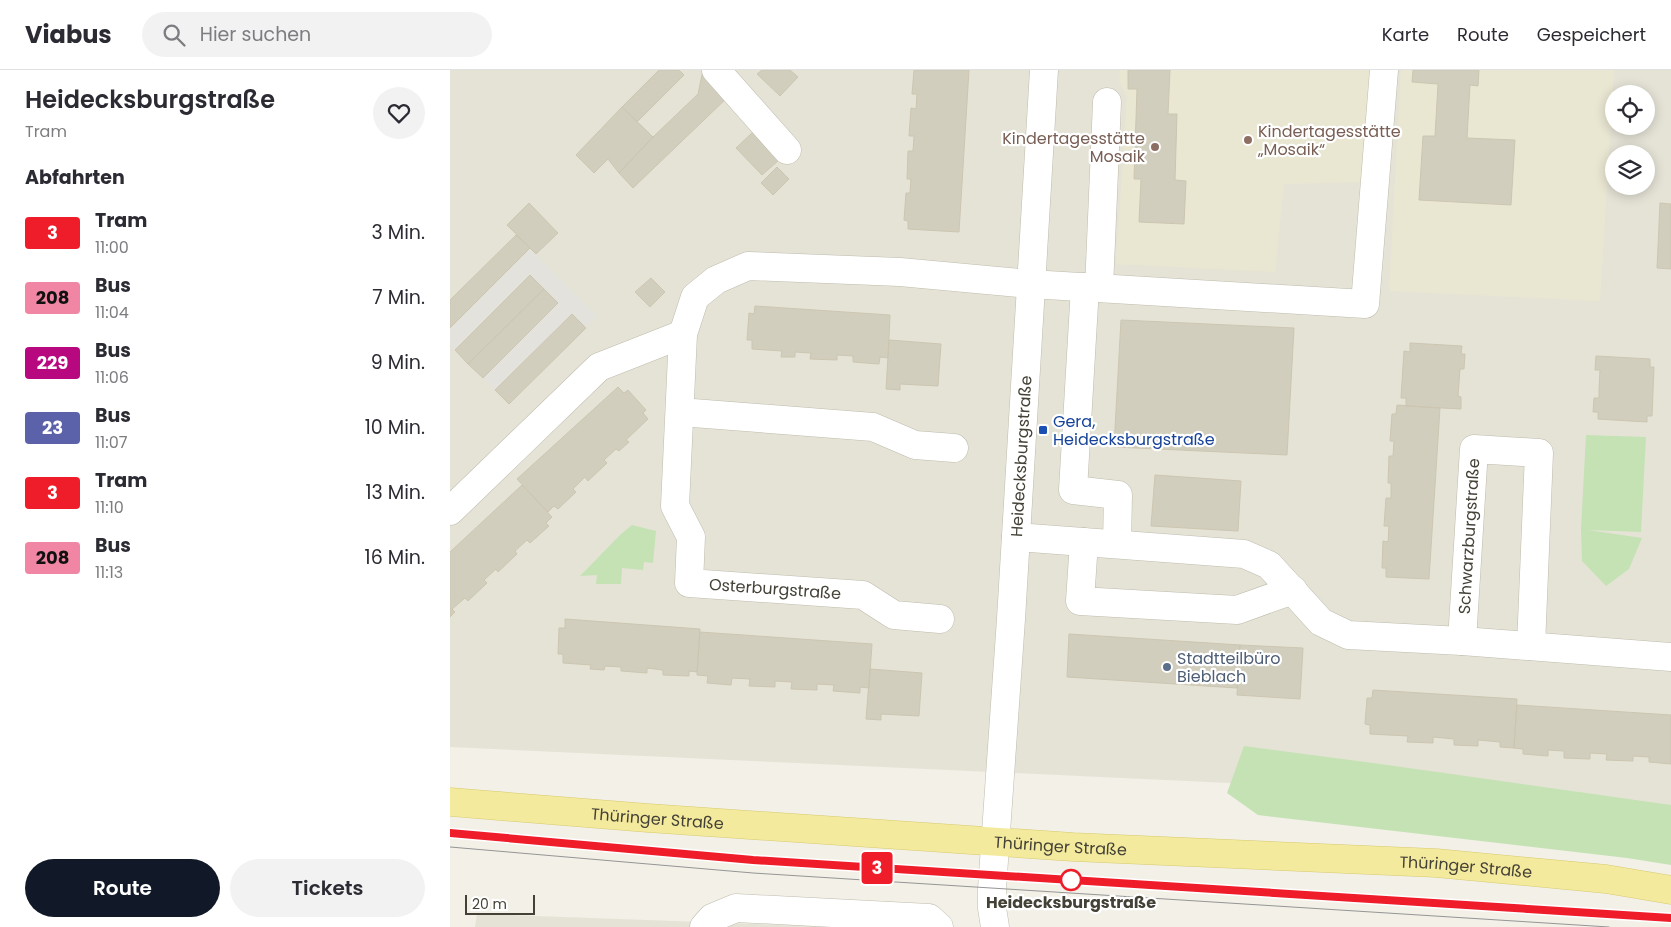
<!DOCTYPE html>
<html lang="de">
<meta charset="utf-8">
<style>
body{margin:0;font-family:Poppins,sans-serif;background:#f2f2f3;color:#2b2b33;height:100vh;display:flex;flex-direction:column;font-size:19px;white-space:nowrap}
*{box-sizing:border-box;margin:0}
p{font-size:16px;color:#7c7c81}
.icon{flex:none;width:28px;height:28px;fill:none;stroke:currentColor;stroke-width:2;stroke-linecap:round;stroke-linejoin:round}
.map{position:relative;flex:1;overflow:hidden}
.drawer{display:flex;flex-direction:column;background:#fff;width:450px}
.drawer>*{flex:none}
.badge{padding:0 10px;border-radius:4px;font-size:18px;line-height:32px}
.fabs{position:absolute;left:1155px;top:15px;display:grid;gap:10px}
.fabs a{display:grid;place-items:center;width:50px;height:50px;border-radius:50%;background:#fff;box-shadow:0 2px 12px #0003;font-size:25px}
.scale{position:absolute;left:15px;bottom:12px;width:70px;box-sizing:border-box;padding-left:5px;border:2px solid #444137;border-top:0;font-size:14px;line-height:18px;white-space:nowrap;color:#444137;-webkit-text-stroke:4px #fff;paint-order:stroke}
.map>.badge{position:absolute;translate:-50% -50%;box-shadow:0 0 0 2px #fff}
h2{padding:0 25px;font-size:19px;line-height:45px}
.round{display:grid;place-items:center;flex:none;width:52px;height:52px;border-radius:26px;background:#f2f2f3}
.summary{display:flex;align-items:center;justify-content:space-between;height:85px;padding:0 25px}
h1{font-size:24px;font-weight:600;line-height:38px}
.action{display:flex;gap:10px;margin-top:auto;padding:10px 25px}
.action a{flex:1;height:58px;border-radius:30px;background:#111827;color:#fff;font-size:20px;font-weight:600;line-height:58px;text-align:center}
.action a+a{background:#f2f2f3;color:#2b2b33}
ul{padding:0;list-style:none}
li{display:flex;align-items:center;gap:15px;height:65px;padding:0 25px}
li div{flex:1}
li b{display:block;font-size:19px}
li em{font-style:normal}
li .badge{min-width:55px;font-weight:700;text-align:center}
header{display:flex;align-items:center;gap:30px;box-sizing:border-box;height:70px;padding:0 25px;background:#fff;border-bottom:1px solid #e1e1e2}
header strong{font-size:24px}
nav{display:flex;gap:28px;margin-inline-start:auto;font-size:18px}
.search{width:350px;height:45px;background:#f2f2f3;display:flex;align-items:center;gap:12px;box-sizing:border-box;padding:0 18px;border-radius:28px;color:#7c7c81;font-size:19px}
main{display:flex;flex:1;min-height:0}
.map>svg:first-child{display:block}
</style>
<header>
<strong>Viabus</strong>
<div class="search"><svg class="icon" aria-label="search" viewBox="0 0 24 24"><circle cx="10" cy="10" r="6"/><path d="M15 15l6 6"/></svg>Hier suchen</div>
<nav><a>Karte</a><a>Route</a><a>Gespeichert</a></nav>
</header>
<main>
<section class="drawer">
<div class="summary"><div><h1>Heidecksburgstraße</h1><p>Tram</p></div><a class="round"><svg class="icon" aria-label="heart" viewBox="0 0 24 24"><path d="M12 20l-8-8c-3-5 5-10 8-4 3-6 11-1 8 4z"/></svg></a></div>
<h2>Abfahrten</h2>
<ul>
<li><span class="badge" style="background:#ef1c29;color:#fff">3</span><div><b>Tram</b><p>11:00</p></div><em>3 Min.</em></li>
<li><span class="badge" style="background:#f086a3;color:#111">208</span><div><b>Bus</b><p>11:04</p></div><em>7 Min.</em></li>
<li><span class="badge" style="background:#b7087f;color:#fff">229</span><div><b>Bus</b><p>11:06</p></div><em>9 Min.</em></li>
<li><span class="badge" style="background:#5c62aa;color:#fff">23</span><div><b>Bus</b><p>11:07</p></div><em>10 Min.</em></li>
<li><span class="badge" style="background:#ef1c29;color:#fff">3</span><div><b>Tram</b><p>11:10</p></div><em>13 Min.</em></li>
<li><span class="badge" style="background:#f086a3;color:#111">208</span><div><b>Bus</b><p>11:13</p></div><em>16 Min.</em></li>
</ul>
<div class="action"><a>Route</a><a>Tickets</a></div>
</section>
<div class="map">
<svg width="1221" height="857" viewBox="0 0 1221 857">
<rect width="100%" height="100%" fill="#f2f0e7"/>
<path fill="#e5e3d6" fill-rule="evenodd" d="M0 0H1221V756L845 716 0 677ZM1164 24H1196V56H1164ZM1164 84H1196V116H1164Z
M27 844 390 857H25Z"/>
<path fill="#e4e2dc" d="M66 165 147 246 59 334 0 275V230Z"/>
<path fill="#e9e7d2" d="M670 0H925L918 112 834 114 825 202 666 194 677 27 669 11Z
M951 0H1164L1150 231 939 221Z"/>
<path fill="#c5e2b4" d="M1136 365 1196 367 1191 462 1138 460 1192 468 1179 499 1156 516 1132 491 1131 459Z
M182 455 206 461 203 493 194 492 193 500 172 498 171 514H146L147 505 130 506 171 464Z
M794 676 923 693 1221 735V795L1177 788 808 745 777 723Z"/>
<path fill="#d2cebe" stroke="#ccc6b1" d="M209 0H229L234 5 187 52 172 37Z
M253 0 279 26 183 118 169 103 203 67 248 24Z
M312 0H340L348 7 330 26 307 4Z
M464 0H519L509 162 458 159V151L454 150 456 123H460L461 109H457L458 81H463L464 66H459L461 38 466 39 467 24H462Z
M678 0H720L718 44H727L725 110 736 111 734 154 689 152 691 109H684L687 19H678Z
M963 0H1029L1028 16 1020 15 1017 68 1065 70 1061 135 969 130 973 66H985L988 14 962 12Z
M172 37 203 67 169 103 158 89 144 103 126 85Z
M303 62 329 90 312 105 286 78Z
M327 97 339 109 323 125 311 113Z
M79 133 108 163 86 184 57 155Z
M1210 133 1221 134V199L1207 198Z
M66 165 80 178 0 258V230Z
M80 205 94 219 18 294 5 280Z
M201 208 215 222 200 237 185 222Z
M94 219 108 233 33 308 18 294Z
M305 236 440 245 438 288 430 287 429 294 403 292V286L387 285V290L360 289 361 283 345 282V287H331L332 281 302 279V270H297L299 243 304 244Z
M122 244 136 258 59 334 45 320Z
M671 250 844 258 837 385 664 377Z
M439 270 491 274 488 316 450 314V320L436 319Z
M960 273 1012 276 1011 284H1015L1014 299H1010L1008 326 1011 327V339L956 336V328H951L954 281 960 282Z
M1146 286 1200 289V297H1204L1202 346H1197V352L1148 349V342H1143L1144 328H1149V321L1150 300H1145Z
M168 317 174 323 178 320 196 340 193 343 198 349 176 370 179 372 169 381 166 379 154 390 157 393 138 411 135 407 123 419 126 422 108 439 104 436 98 442 67 409Z
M947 335 990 338 979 509 936 507V498H932L933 471 938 472 939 456H934L936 428H941V413H938L939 386H943L944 371H940L942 344H946Z
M705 405 791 411 788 461 701 456Z
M72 415 102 447 96 453 99 456 80 473 77 470 65 481 67 484 48 502 46 499 34 510 37 513 18 531 15 528 2 539 5 542 0 547V482Z
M115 549 250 559 247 602 239 601V606L213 605V600L197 598V603L171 601V597L155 596 154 600 140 599 141 595 113 593V584H108L109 558H115Z
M250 562 422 574 419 618 410 617V623L383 621 384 615 367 614V620L341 619 342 612 325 611V617L299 616 300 609 282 608 281 615 257 613 258 606 247 605Z
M619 564 790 575 787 618 617 607Z
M790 575 853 578 850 629 787 625Z
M420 599 472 603 469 646 431 644V650L416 649Z
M923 620 1067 629 1064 678 1050 677V672L1028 670V676L1004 675V669L983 667V673L957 672 958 666 920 664V655L915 654 917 628H922Z
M1067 635 1221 645V694L1199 692V687L1183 686V691L1156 690 1157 684 1140 683V689L1114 688V681L1098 680V686L1073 684V679L1064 678Z"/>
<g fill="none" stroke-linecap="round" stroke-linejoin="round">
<g stroke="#bfbcad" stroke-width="29">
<g id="minor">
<path d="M266 0 337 80"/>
<path d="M635 217 623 420 668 425 667 474"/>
<path d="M649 218 657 32"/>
<path d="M230 342 423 357 465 375 504 378"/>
<path d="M0 441 149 297 233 264"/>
<path d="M566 467 794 484 819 495 871 552 898 565 1012 571 1221 587"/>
<path d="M634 472 630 531 787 540 843 520"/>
<path d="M490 549 444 545 413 525 239 513 241 467 225 436 233 264 245 227 266 210 298 196 450 202 580 214 915 234 934 0"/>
<path id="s1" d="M1012 571 1024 379 1089 383 1081 576"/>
<path d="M254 857 262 848 286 838 479 848 489 857"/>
<path id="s2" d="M545 857 542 838V819L561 549 594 0"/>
</g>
</g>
<g stroke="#d7ca6f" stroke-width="29">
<g id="major">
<path id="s3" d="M0 732 198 748 623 777 986 793 1156 809 1221 820"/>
</g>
</g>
<use href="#minor" stroke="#fff" stroke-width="28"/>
<use href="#major" stroke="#f4ea9e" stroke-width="28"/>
<path stroke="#959595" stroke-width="1" d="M0 763 303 790 1221 848
M0 777 303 803 1159 857"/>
</g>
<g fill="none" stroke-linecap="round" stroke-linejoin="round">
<g stroke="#fff" stroke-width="11">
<path id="line" d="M0 763 303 790 1221 848"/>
</g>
<use href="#line" stroke="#ef1c29" stroke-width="8"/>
</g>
<g fill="#8d6e63" stroke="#fff" stroke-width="2">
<circle cx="798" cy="70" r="5"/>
<circle cx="705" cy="77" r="5"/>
</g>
<rect fill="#1a4fb4" stroke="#fff" stroke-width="2" x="588" y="355" width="10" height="10" rx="2.5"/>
<circle fill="#5c6f8a" stroke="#fff" stroke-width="2" cx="717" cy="597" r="5"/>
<circle fill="#fff" stroke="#ef1c29" stroke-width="2.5" cx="621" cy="810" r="10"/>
<g text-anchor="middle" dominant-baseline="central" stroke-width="4.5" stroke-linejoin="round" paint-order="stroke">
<g font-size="16" fill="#785e54" stroke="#fff" text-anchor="start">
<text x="808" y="61">Kindertagesstätte<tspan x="808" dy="18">„Mosaik“</tspan></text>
<text x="695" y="68" text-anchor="end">Kindertagesstätte<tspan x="695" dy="18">Mosaik</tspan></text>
</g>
<g font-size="16" fill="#164399" stroke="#fff" text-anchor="start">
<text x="603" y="351">Gera,<tspan x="603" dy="18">Heidecksburgstraße</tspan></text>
</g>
<g font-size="16" fill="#444137" stroke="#fff">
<text stroke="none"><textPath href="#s2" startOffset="472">Heidecksburgstraße</textPath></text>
<text stroke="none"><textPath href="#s1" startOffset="105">Schwarzburgstraße</textPath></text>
<text transform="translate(325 519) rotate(4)">Osterburgstraße</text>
<text stroke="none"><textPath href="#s3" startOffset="208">Thüringer Straße</textPath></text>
<text stroke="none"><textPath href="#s3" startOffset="612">Thüringer Straße</textPath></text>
<text stroke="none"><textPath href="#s3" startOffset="1018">Thüringer Straße</textPath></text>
</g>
<g font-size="16" fill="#4e5e75" stroke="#fff" text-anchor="start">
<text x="727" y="588">Stadtteilbüro<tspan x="727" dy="18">Bieblach</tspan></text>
</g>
<g font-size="16" font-weight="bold" fill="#444137" stroke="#fff">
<text x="621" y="832">Heidecksburgstraße</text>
</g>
</g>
</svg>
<div class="fabs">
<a><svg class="icon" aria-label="locate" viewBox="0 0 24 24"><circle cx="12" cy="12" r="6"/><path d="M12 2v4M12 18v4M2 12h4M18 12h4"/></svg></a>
<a><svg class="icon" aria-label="layers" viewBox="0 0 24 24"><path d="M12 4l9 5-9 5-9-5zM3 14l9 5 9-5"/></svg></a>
</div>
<div class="scale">20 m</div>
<b class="badge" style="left:427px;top:798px;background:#ef1c29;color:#fff">3</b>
</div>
</main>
